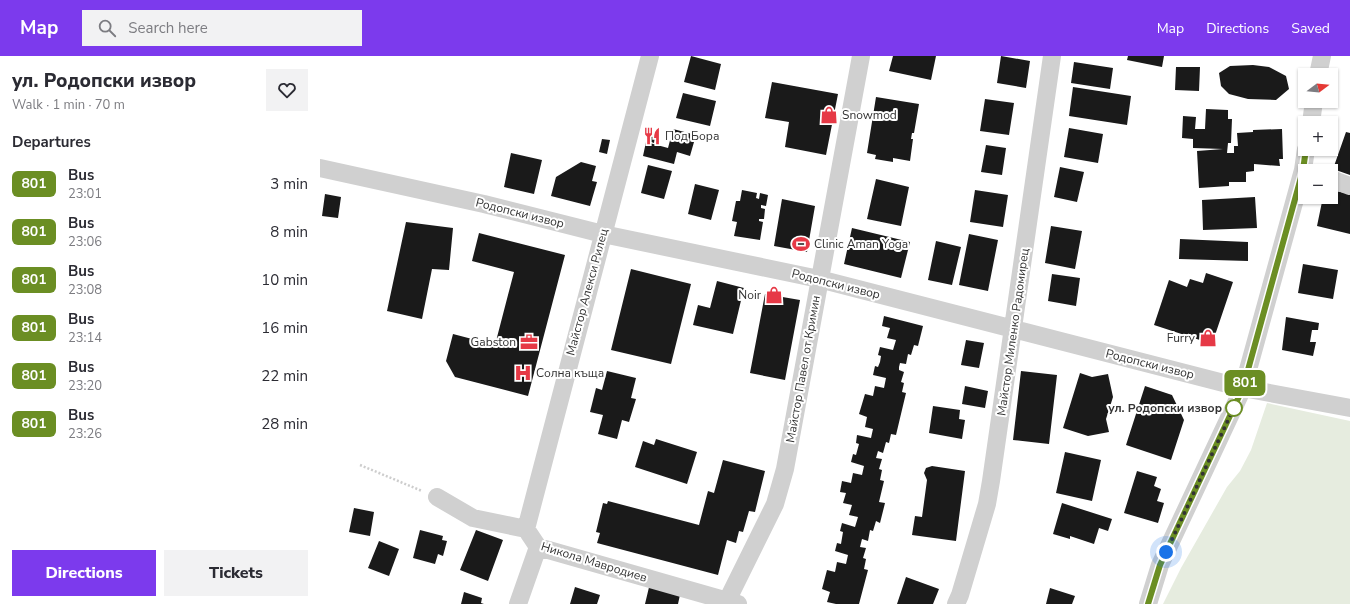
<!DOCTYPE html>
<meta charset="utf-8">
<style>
body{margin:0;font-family:"Nunito Sans",sans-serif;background:#f2f2f3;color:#2b2b33;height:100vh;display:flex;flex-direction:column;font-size:15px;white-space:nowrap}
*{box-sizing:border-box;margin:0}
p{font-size:13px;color:#7c7c81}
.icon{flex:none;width:22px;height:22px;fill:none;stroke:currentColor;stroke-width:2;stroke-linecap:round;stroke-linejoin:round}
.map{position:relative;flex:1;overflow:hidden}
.side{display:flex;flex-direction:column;background:#fff;width:320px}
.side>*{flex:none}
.badge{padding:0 8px;border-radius:6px;font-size:14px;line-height:26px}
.needle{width:26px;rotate:74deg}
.fabs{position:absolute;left:978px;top:12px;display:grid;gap:8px}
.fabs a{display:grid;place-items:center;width:40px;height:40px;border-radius:0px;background:#fff;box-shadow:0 1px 3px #0004;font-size:20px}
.you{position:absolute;width:20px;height:20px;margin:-10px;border:3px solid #fff;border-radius:50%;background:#1a73e8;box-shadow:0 0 0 6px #1a73e833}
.map>.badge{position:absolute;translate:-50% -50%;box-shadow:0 0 0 2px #fff}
h2{padding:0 12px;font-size:15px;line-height:36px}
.round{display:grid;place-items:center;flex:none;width:42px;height:42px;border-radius:0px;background:#f2f2f3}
.summary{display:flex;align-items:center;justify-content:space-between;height:68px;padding:0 12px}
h1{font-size:19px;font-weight:800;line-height:30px}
.action{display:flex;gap:8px;margin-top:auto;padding:8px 12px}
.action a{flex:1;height:46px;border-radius:0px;background:#7c3aed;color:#fff;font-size:16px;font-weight:800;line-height:46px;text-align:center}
.action a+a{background:#f2f2f3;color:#2b2b33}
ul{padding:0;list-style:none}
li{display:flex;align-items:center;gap:12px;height:48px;padding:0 12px}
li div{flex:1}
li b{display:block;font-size:15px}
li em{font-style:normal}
li .badge{min-width:44px;font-weight:700;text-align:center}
header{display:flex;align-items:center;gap:24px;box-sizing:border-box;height:56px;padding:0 20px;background:#7c3aed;color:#fff}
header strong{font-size:19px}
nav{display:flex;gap:22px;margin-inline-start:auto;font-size:14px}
.search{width:280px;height:36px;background:#f2f2f3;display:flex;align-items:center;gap:10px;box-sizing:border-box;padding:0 14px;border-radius:0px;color:#7c7c81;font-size:15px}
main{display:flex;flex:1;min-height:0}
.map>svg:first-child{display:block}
</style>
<header>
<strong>Map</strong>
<div class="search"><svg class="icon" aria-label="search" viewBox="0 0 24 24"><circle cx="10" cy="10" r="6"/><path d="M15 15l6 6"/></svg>Search here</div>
<nav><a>Map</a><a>Directions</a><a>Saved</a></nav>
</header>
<main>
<section class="side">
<div class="summary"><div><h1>ул. Родопски извор</h1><p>Walk · 1 min · 70 m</p></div><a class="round"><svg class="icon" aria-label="heart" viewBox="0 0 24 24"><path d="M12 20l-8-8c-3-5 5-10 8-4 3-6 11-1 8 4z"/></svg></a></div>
<h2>Departures</h2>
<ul>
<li><span class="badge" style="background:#6b8e23;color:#fff">801</span><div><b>Bus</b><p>23:01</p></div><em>3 min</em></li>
<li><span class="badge" style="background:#6b8e23;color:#fff">801</span><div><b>Bus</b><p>23:06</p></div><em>8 min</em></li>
<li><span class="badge" style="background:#6b8e23;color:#fff">801</span><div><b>Bus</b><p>23:08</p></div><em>10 min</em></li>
<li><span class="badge" style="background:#6b8e23;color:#fff">801</span><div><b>Bus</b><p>23:14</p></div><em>16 min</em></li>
<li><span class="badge" style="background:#6b8e23;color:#fff">801</span><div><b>Bus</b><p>23:20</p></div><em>22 min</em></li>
<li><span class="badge" style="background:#6b8e23;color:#fff">801</span><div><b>Bus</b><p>23:26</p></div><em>28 min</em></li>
</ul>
<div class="action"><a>Directions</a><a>Tickets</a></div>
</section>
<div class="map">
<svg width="1030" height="548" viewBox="0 0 1030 548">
<rect width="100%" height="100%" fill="#fff"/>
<path fill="#e6ecdf" d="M947 347 1030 365V548H843L861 512 907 431 920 415 931 394Z"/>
<path fill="#1a1a1a" d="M371 0 401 8 395 34 364 26Z
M573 0H616L611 24 569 15Z
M681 0 710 5 706 32 677 27Z
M808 0H844L842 11 807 4Z
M754 6 793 12 790 33 751 27Z
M933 9 949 11 966 20 969 33 956 44 928 43 909 38 901 30 899 17 910 10Z
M856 11H880L879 35 855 34Z
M452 26 518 38 506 99 465 91 469 66 445 62Z
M753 31 811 40 807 69 749 60Z
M363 37 396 45 390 70 356 62Z
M556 41 599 48 594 77H592L591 83H593L590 105 573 102V106L555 103 556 99 547 97Z
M665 43 694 47 689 79 660 75Z
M886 53 908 54V63H912L911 87H908L907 97H914V90H918L917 77 933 76V74L962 73 963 103H959L960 110 934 108V115L926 116V126H909V130L879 132 877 95 903 93 873 92V83L862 82 863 60 876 61 875 73H885Z
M749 72 783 78 778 107 744 101Z
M353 73 376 79 370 100 357 96 354 108 323 100 326 86 348 92Z
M328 75 337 78 334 87 326 84Z
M1026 76 1030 77V119L1013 113Z
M282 83 290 84 287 98 279 96Z
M666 89 686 92 682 119 661 116Z
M191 97 222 104 214 138 184 131Z
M261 106 276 110 272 125 277 126 270 150 231 140 236 121Z
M328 109 352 115 344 143 321 137Z
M740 111 764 116 757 146 734 141Z
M556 123 589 131 581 170 547 163Z
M375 128 399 134 391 164 368 158Z
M422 134 437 137 436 142 439 143 440 137 448 139 446 150 441 149V152L445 153 444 163H439V165L443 166 440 184 414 180 417 166 412 165 416 145H420Z
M655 134 688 139 683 171 650 166Z
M1011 134 1030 138V178L997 170 1003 141H1011Z
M5 138 21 141 18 162 2 160Z
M935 141 937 172 883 174 882 144Z
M462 143 495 150 487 196 454 190Z
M86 166 133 172 129 214 112 213 102 263 67 255Z
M731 170 762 175 755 213 725 207Z
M532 172 590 186 581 222 524 208Z
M159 177 245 199 208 340 135 321 126 305 133 278 175 289 194 216 152 205Z
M649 178 678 184 668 235 639 229Z
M860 183 928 186V205L859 203Z
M616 185 641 191 632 229 608 224Z
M983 208 1018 214 1013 243 978 237Z
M311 213 371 228 351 308 291 294Z
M886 217 913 226 892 288 834 269 849 224 867 231 870 223 883 227Z
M732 218 760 222 756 250 728 245Z
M397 225 424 232 413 278 373 269 378 249 390 252Z
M445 238 480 244 465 324 430 317Z
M564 260 603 270 598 290 594 289 591 299 588 298 586 308 580 307 579 311V314L584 316 581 326 584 327 582 336 586 337 576 379 571 378 569 387 566 386 563 397 558 395 556 402 562 403 559 413 562 414 560 424 564 425 559 446 565 447 560 467 556 465 553 475 550 474 548 485 542 483 540 491 546 492 543 502 546 503 544 513 548 514 539 548H516L507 546 510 536 502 533 507 514 515 516 517 506 526 508 528 499 515 495 517 487 521 488 523 476 520 475 522 467 535 471 538 461 529 459 532 449 523 447 526 437 520 436 522 425 531 427 533 417 542 419 544 410 531 406 533 398 536 399 539 388 536 387 537 379 551 382 553 373 545 371 547 361 539 358 545 338 553 340 555 330 564 332 566 322 553 319 555 310 558 311 560 306 561 300 558 299 560 291 573 294 576 284 567 282 570 272 562 270Z
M966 261 999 267 998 274H992L990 286H996L993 300 962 294Z
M646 284 664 287 659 312 641 309Z
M287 315 316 322 311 342 316 343 309 366 302 364 297 383 278 378 283 359 270 356 276 332 282 334Z
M701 315 737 319 729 388 693 384Z
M760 317 772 321 788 318 793 341 786 363 789 376 768 380 743 372Z
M645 330 668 335 665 352 642 348Z
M825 330 852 339 864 364 851 404 806 389Z
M613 350 640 354 639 363 645 364 642 383 609 377Z
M336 383 377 396 367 428 315 411 323 385 334 389Z
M745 396 781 404 772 445 736 437Z
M403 404 445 415 435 456 429 455 423 476 419 475 416 487 407 484 398 519 277 487 280 477 276 476 283 447 287 448 288 445 379 469 388 435 394 437Z
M612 410 645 415 636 485 592 479 595 460 602 461 607 424 604 417 606 412Z
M817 415 837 421 834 430 841 433 837 445 844 447 838 467 804 457Z
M742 447 792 463 788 475 779 472 774 488 750 480V483L733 478Z
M34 452 54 456 50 480 29 476Z
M100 474 123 480 122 484 127 485 123 500 118 498 115 508 93 502Z
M156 474 183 484 168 525 140 514Z
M59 485 79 493 69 520 48 512Z
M586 521 619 533 613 548H577Z
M330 527 361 534 358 548H325Z
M255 531 280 539 277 548H250Z
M730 532 755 540 752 548H726Z
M144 536 162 542 161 547 164 548H141Z"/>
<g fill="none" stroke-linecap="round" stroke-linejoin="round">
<path stroke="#cdcdcd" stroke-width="2.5" stroke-dasharray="2 2" stroke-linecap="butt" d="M40 409 102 435"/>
<path stroke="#d0d0d0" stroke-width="18" d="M998 19 1002 0
M991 67 994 45
M0 112 164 148 283 178 499 223 923 332 1030 352
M1011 123 1030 130
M117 441 153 462 206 473 218 491 418 548
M206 473 330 0
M407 545 455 448 465 413 541 0
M198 548 218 491
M636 548 640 539 667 448 671 425 732 0
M828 548 840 509 923 332 983 114 986 93"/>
</g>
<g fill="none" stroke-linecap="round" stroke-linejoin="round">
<g stroke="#fff" stroke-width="9">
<path id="line" d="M828 548 840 509 923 332 983 114 986 93"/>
</g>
<use href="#line" stroke="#6b8e23" stroke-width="6"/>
<path stroke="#333" stroke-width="4" stroke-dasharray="0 7.2" d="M846 496 917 345 914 352"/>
</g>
<defs>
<g id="shop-bare" transform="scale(1.38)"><path d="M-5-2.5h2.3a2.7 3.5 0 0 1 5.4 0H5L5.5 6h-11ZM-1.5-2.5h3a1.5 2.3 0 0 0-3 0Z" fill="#e63946" stroke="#fff" stroke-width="2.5" paint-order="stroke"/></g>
<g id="restaurant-bare" transform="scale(1.38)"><path d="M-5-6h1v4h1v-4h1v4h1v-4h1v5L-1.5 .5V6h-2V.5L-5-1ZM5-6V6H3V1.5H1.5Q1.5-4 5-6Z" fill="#e63946" stroke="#fff" stroke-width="2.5" paint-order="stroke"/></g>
<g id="stadium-bare" transform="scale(1.38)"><path d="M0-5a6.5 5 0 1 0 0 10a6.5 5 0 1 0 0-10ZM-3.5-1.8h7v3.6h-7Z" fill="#e63946" stroke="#fff" stroke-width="2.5" paint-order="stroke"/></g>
<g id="office-bare" transform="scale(1.38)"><path d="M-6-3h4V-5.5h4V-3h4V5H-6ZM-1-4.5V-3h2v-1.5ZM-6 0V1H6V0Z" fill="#e63946" stroke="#fff" stroke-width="2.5" paint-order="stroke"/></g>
<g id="hospital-bare" transform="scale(1.38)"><path d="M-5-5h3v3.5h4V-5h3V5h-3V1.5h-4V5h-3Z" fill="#e63946" stroke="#fff" stroke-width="2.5" paint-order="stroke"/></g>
</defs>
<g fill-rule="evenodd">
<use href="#shop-bare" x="509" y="59"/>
<use href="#restaurant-bare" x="332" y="80"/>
<use href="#stadium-bare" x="481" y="188"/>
<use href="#shop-bare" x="454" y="239"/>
<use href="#shop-bare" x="888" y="282"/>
<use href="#office-bare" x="209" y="286"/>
<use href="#hospital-bare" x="203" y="317"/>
</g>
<circle fill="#fff" stroke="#6b8e23" stroke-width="2" cx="914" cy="352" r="8"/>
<g text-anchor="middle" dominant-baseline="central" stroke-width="4" stroke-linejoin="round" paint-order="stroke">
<g font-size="12" fill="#333" stroke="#fff" text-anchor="start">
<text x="522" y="59">Snowmod</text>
<text x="345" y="80">Под Бора</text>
<text x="494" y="188">Clinic Aman Yoga</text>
<text x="441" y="239" text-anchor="end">Noir</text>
<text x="875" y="282" text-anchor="end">Furry</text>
<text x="196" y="286" text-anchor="end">Gabston</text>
<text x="216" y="317">Солна къща</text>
</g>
<g font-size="12" fill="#333" stroke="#fff">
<text transform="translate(200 157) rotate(14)">Родопски извор</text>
<text transform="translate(516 228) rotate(14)">Родопски извор</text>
<text transform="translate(267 236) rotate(-75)">Майстор Алекси Рилец</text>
<text transform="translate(693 276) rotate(-82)">Майстор Миленко Радомирец</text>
<text transform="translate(830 308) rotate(14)">Родопски извор</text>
<text transform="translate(483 313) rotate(-80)">Майстор Павел от Кримин</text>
<text transform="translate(274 506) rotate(17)">Никола Мавродиев</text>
</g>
<g font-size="12" font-weight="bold" fill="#333" stroke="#fff" text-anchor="end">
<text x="902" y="352">ул. Родопски извор</text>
</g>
</g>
</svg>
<div class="fabs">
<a><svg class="needle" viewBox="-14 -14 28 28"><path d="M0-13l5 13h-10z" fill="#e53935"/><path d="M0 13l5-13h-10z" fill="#7c7c81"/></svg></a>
<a>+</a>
<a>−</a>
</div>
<div class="you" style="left:846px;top:496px"></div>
<b class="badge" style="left:925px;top:327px;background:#6b8e23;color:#fff">801</b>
</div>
</main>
